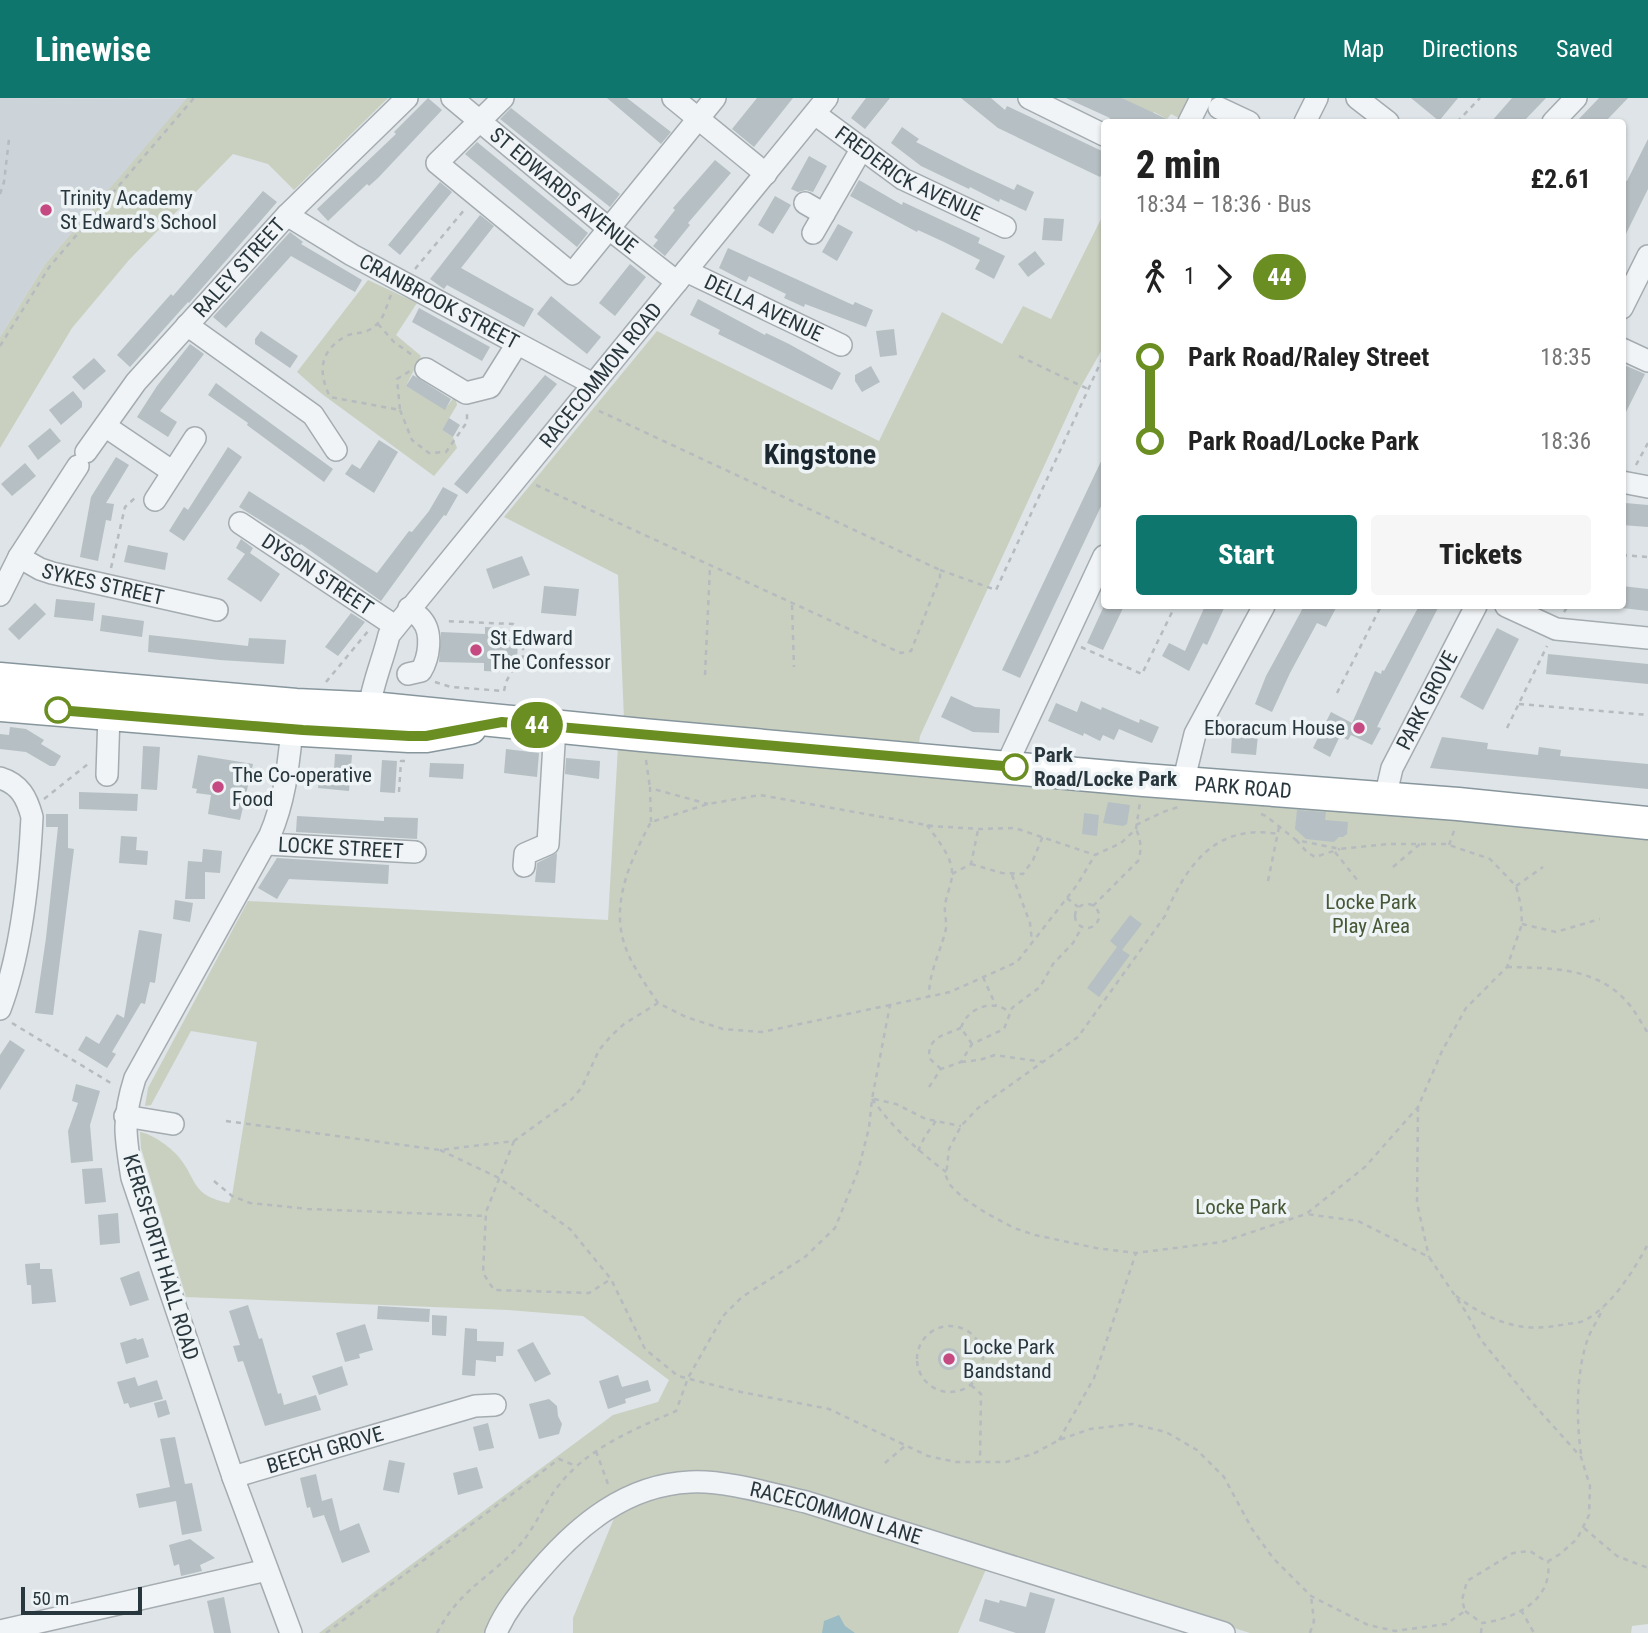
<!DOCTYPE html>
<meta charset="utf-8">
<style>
body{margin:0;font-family:"Roboto Condensed",sans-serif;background:#f6f6f6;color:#222;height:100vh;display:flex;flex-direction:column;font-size:26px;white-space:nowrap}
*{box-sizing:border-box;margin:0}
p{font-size:23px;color:#767676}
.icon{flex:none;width:38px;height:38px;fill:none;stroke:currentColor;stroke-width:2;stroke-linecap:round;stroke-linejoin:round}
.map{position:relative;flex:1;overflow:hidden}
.details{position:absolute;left:1101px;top:21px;width:525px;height:490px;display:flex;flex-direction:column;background:#fff;border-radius:7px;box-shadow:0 2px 5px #0004}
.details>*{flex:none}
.badge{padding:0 14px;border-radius:23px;font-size:24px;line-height:46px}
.scale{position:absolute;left:21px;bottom:18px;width:121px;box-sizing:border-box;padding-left:7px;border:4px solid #28363d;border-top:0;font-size:19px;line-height:24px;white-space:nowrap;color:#28363d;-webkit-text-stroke:5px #eef3f5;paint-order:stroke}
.map>.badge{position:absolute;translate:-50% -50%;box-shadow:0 0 0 4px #fff}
.legs{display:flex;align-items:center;gap:10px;height:77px;padding:0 35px;font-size:23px}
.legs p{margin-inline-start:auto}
.headline{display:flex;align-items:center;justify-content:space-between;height:119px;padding:0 35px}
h1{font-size:38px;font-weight:800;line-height:52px}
.button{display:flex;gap:14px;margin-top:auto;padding:14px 35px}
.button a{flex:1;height:80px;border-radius:7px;background:#0f766e;color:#fff;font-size:28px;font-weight:800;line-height:80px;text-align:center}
.button a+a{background:#f6f6f6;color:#222}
ul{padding:0 35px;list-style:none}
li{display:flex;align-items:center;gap:24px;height:84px;font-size:26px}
li i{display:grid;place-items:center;width:10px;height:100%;margin:0 9px;background:currentColor}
li i::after{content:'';width:18px;height:18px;margin:-9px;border:5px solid;border-radius:50%;background:#fff}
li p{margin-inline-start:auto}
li:first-child i{background:linear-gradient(#0000 50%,currentColor 0)}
li:last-child i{background:linear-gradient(currentColor 50%,#0000 0)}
header{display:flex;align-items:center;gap:42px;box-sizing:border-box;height:98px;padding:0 35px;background:#0f766e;color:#fff}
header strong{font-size:33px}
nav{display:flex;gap:38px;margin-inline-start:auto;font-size:24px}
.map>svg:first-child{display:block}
</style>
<header>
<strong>Linewise</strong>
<nav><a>Map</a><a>Directions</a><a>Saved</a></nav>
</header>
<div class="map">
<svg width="1648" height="1535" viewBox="0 0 1648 1535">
<rect width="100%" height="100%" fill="#dee4e7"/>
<path fill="#cdd4d9" d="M0 0 187 1 46 165 0 239Z"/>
<path fill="#c9d0c0" d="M187 0H388L294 92 268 66 233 56 129 162 72 230 0 350V239L46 165Z
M1122 0H1190L1181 21 1171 16 1167 21 1154 14 1149 23 1144 11Z
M1104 115V248L1079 292 920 638 919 645 624 621 618 477 504 419 657 233 879 343 942 214 1002 246 1023 208 1051 221Z
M368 182 417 205 396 237 421 258 406 288 445 311 455 298 457 307 442 332 453 339 457 350 434 378 322 296 297 274Z
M618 649 1648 739V1526L1632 1528 1631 1535H1250L810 1398 742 1382 613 1398 491 1535H319L613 1317 658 1304 669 1282 583 1218 508 1212 186 1199 141 1050 140 1034C152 1036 169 1048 178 1058 198 1082 190 1097 229 1105L232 1098 257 944 191 933 151 1007 145 1008 148 990 248 803 608 822Z
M689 1391 742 1395 987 1469 958 1535H573V1520L617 1413 645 1401Z"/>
<path fill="#9bbcc5" d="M839 1517 845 1528 855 1535H822L824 1523Z"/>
<path fill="#b6bfc3" d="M428 0 442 12 378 80 369 88 367 86 328 123 317 111 396 36 394 34Z
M607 0H627L671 34 661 46Z
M757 0H793L754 49 732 31Z
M866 0H890L865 31 851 20Z
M961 0H991L1005 12 1007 8 1104 54V72L1100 79 998 30Z
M1066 0H1122L1173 24H1108L1110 20Z
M1411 0H1458L1439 23Z
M1512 0H1546L1523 24H1491Z
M1599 0H1628L1605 24H1576Z
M511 10 620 96 610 109 500 21Z
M902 29 919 41 916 44 967 70 1014 92 1017 86 1034 94 1026 113 1000 101 999 104 970 89 969 91 921 68 891 45Z
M1648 41V91L1622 144V81L1627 83Z
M477 44 588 135 577 149 465 56Z
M809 58 827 68 813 94 806 92 798 94 791 91Z
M715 62 731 75 688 125 690 127 665 158 653 148 658 142 654 139 675 112 673 110Z
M859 82 902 107 903 104 980 140 978 145 1005 158 994 181 975 171 980 162 944 144 918 132 917 134 850 98Z
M440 84 452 94 400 157 388 147Z
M263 93 277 104 189 205 188 204 130 269 117 257 171 196 173 198Z
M775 98 791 107 773 136 758 127Z
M480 117 494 128 461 170 534 211 524 229 447 187 444 191 430 181Z
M1044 120 1064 121 1062 143 1042 142Z
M838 126 853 134 837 163 822 154Z
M290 134 303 144 301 146 362 182 355 194 291 158 226 230 213 219Z
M728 150 853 207 855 204 873 212 866 229 805 206 804 209 784 200 786 196 749 178 746 184 719 170Z
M1035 153 1045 166 1028 179 1018 166Z
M630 166 646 179 615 218 599 205Z
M551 198 601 239 587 256 537 216Z
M698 201 765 237 766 235 789 246 841 275 832 292 718 236 720 232 690 217Z
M419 210 490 249 482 263 412 224Z
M894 231 897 257 880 259 876 233Z
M261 233 298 258 290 270 255 246V241Z
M190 246 204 256 160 313 177 324 168 339 137 319 157 288Z
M94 260 106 273 84 292 72 279Z
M1622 266 1645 276 1622 322Z
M871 268 880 284 862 294 855 283V277Z
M413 277 451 301 445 312 406 288Z
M545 277 557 286 467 396 454 386Z
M216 285 333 371 324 384 247 327 248 325 208 297Z
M73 293 82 304V309L61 327 49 312Z
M449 320 460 327 453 339 442 332Z
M50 330 61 343 38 362 28 348Z
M379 342 398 354 374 395 345 376 352 366 360 371Z
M228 349 242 359 184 443 169 433 184 409 188 412Z
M1104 357V402L1020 580 1002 572Z
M116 359 129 367 106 405 114 406 111 423 106 422 98 463 80 459 91 399Z
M25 365 36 378 12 398 1 386Z
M443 389 458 397 446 418 444 417 426 441 381 503 301 446 300 447 239 409 249 393 377 475 409 433 412 434 429 413Z
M1625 405 1648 407V429L1622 427V411Z
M241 441 253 450 250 455 280 476 261 504 227 481 245 456 236 450Z
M128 447 168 455 165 472 124 464Z
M522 458 530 477 493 491 486 471Z
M544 488 579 491 576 518 541 515Z
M1622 488 1648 491V513L1622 510Z
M56 501 95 505 93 523 54 519Z
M35 505 46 516 19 542 8 531Z
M1104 508H1124L1103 552 1087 545Z
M1205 508H1225L1207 547 1203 545 1189 573 1162 558 1169 545 1185 553Z
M1304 508H1337L1326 529 1317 525 1290 575 1272 614 1255 606 1266 578Z
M1419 508H1439L1386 611 1377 629 1381 630 1372 647 1351 637 1348 642 1340 638 1330 659 1313 650 1331 614 1352 625 1375 573 1381 576 1382 572 1384 573Z
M351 515 365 524 338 558 325 549Z
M102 517 144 523 142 539 100 533Z
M485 529 504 530V542H518L517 562 504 561V574L484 573V565L439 564 441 534 485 536Z
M1497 530 1519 541 1483 612 1460 599Z
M149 537 248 548 249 540 286 542 284 566 220 562 148 554Z
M1548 556 1648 566V586L1546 576Z
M951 598 975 609 1000 611 999 635 973 634 941 619Z
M1081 603 1101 612 1102 609 1139 625 1140 621 1159 629 1152 645 1119 631 1114 642 1103 637 1100 643 1084 635 1083 638 1048 623 1056 605 1077 614Z
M10 629 26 631 44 642 41 646 61 658 55 668H50L26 654 0 651V636L9 637Z
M1232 636 1258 637 1256 657 1231 655Z
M1442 639 1488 645 1487 651 1538 657 1539 649 1561 652 1560 658 1648 666V691L1430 670Z
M143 648 160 649 157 692 141 691Z
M506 651 539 655 537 679 504 675Z
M335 656 352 657 349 693 318 690 320 672 334 673Z
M198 657 253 666 240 722 208 716 211 697 196 695 197 691 192 690Z
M566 660 600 663 599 681 565 676Z
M382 662 397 663 395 695 380 694Z
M430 665 464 666 463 681 429 679Z
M79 694 138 696 137 713 79 711Z
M1108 704 1130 707 1127 726 1123 728 1103 725Z
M1297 712 1326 714 1325 722 1348 724 1347 736 1343 739H1339L1334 744 1306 741 1295 731Z
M1084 715 1099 717 1097 738 1082 736Z
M46 716H68V750L74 751 53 917 35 915 46 840 58 729H46Z
M297 718 384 723V719L418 720 417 741 296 734Z
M121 738 137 739 136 752 148 753 147 767 119 765Z
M203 751 222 753 220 775 205 774V801H185L188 763 202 764Z
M557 755 555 785 535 784 537 765Z
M277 760 389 767 388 786 289 781 277 801 258 790Z
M175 802 193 805 190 824 173 821Z
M1130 817 1142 826 1122 852 1130 857 1099 899 1087 890 1117 849 1110 843Z
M139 832 162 836 155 885 150 884 145 906 141 905 112 954 116 956 107 970 78 952 86 938 99 946 117 916 124 920Z
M10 942 25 952 0 992V957Z
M76 986 100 993 90 1027 93 1063 71 1065 68 1033 78 1005 72 1003Z
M102 1070 106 1104 85 1106 82 1071Z
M118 1115 120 1145 100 1147 98 1117Z
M40 1165V1171H52L56 1204 32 1206 31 1187H27L25 1166Z
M139 1173 149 1202 130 1208 120 1180Z
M248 1207 259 1241 262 1240 278 1296 281 1295 284 1307 316 1297 321 1312 265 1328 243 1263 238 1264 233 1248 240 1247 229 1213Z
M378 1208 430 1211 429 1224 377 1221Z
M432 1217 447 1218 446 1238 432 1237Z
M365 1226 373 1252 359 1256 360 1260 345 1264 336 1235Z
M465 1230 477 1231V1243L504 1244 503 1258H496V1264L476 1262 475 1278 462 1277Z
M136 1240 137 1242 143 1240 149 1259 126 1266 120 1245Z
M533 1244 551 1276 535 1284 517 1252Z
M938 1261a11 11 0 1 1 22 0a11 11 0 1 1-22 0Z
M342 1268 348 1287 319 1297 312 1278Z
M618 1277 622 1289 648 1282 651 1293 625 1301 626 1305 608 1311 599 1283Z
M135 1279 138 1288 157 1282 163 1301 130 1310 128 1305 124 1306 117 1284Z
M549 1301 557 1308 558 1318 562 1326 559 1336 539 1341 529 1306Z
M166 1302 170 1316 158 1320 154 1305Z
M488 1325 494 1350 479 1353 473 1329Z
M175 1339 185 1386 192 1385 202 1433 182 1437 176 1403 139 1410 136 1396 170 1389 160 1341Z
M389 1362 405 1365 399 1395 383 1392Z
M477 1369 483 1390 458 1397 453 1375Z
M316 1376 322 1403 332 1400 340 1433 359 1425 370 1454 342 1465 324 1417 313 1420 310 1409 307 1410 300 1380Z
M190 1441 215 1460 200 1467 202 1473 181 1478 179 1466 174 1468 169 1447Z
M1030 1494 1055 1501 1045 1535H1016L979 1523 985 1501 999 1505 1000 1502 1026 1509Z
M224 1499 231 1535H214L207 1503Z"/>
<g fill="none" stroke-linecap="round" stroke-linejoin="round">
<g stroke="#a4acb1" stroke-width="24">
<g id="minor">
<path id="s1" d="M452 0 608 130 677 184"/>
<path d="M503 0 437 65 572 176 715 0"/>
<path d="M673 0 766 76"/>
<path d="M1029 0 1104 37"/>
<path d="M1357 0 1388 24"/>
<path d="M1219 10 1249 24"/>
<path id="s2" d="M815 16 903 81 1005 129"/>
<path d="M1189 24 1201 0"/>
<path d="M1305 24 1317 0"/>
<path d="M1553 24 1576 0"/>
<path d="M805 105 824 116"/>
<path id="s3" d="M287 117 352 157 593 286"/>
<path d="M813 135 862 50"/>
<path id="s4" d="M686 173 841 247"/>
<path d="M1622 210 1648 158"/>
<path d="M187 227 313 317 336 352"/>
<path d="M1622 251 1648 263"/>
<path d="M426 271 466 295 490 289 517 246"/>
<path d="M105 328 173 374"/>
<path id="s5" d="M86 354 136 284 287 117 407 0"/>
<path d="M1622 384 1648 389"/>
<path d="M155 402 195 340"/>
<path id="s6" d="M240 425 395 528"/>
<path id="s7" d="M19 459 40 471 52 475 217 512"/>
<path d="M0 497 19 459 78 368"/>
<path d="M1506 508 1556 531 1648 540"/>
<path d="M408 576 421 573C429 560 433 535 422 522 419 518 413 514 409 510"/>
<path id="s8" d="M369 610C373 584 383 562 389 537L827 0"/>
<path d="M1006 668 1104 458"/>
<path d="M107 677 109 616"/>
<path d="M0 680C20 686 27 700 32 719 29 781 22 853 0 911"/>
<path d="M1183 685 1195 636 1264 508"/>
<path id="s9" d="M1385 700 1392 670 1476 508"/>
<path id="s10" d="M267 746 415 754"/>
<path d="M524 768 525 756 548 746 555 629"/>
<path d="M125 1018 173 1026"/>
<path id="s11" d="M233 1379 475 1308 495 1307"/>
<path d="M0 1533 267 1472"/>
<path d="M291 1535 233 1379 132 1080C125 1038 122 1021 135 980L270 737C285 702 288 669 292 632"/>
<path id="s12" d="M496 1535C506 1511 522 1493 538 1474 578 1427 626 1387 690 1384 725 1382 771 1396 806 1404L1224 1535"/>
</g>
</g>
<g stroke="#87969d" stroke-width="35">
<g id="highway">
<path id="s13" d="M0 581 296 607 381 611 642 637 1144 682 1458 706 1648 725"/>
<path d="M0 607 303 632 409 638H426L470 630"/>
</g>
</g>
<path stroke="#b5bbbe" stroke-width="2.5" stroke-dasharray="5 5" stroke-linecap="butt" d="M1457 24 1480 0
M0 96 4 84 9 41
M415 171 465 111
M391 197C387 206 384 221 376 227 364 238 356 233 346 238 319 253 318 274 330 299L400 312 397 281 410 273
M378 226 394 244 415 259
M0 248 50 168 194 0
M1019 258 1088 291
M400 312 412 342 429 355 446 354 467 324V313
M1636 367 1648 345
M536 387 901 555 911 553 940 479V472L595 311
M1622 457 1648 459
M111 470 125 409 136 399
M940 472 996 492 1104 257
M792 507 794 569
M1564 514 1568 508
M1081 549 1142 576 1175 508
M705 577 710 469
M326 584 369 532
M435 584 451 589 504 593 506 584 514 569 523 567V535L513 526 444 523
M1337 595 1381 508
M1519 606 1648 617
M1507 630 1547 548
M646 662 650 690
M399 694 401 663H407
M44 701 88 666
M1261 716 1266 718 1296 742 1340 751 1388 746H1446L1490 761 1516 788 1521 808 1522 826 1507 869 1466 910 1442 953 1418 1009 1365 1069 1306 1116 1222 1144 1136 1155 1096 1150 1035 1137 1014 1130 986 1115 963 1100 949 1086 946 1078 949 1051 961 1028 978 1010 1078 939 1165 818C1186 767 1216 725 1278 736
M651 724 650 690 708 706
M927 727C936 740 953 759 952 776 952 786 946 797 945 808 944 817 948 825 945 835 939 857 929 875 929 898
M1136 727 1163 714 1178 709
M1296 742 1307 754 1315 759 1340 751
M1449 747 1455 730
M1335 754 1358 783
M971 766 1002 775 1023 776 1033 762 1043 738
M1393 769 1420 746
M952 776 971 766 978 732
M1012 777 1030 825 1032 844
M1268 783 1279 729
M1516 788 1543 769
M1067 800 1078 809
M1075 818a12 12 0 1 1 24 0a12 12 0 1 1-24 0Z
M1093 808 1138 763C1142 752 1141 742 1136 731
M1522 826 1556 834 1600 821
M1507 869C1549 870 1596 869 1626 903 1635 912 1641 925 1648 935
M983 879 996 908
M658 905C646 887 632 868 625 848 610 805 631 761 651 724L708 706 760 697 932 728 979 731 1015 730 1095 757
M12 925 114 987
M972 946 961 930C967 910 993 900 1009 914
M961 964 979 962 995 957 1043 964
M941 971 929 960C928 938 945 937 961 930
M929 989 941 971 961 964 972 946 1004 931 1012 910 1040 889 1053 866 1073 845 1082 829
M872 1001C893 1030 917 1052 946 1074
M874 1001 896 1006 926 1021 961 1028
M1418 1009 1417 1105 1429 1159
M226 1023 440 1052 514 1043 572 1001 582 989 599 952 611 938 624 926 658 905 686 919 723 931 762 934 890 907
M514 1043 486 1114 483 1175 494 1192 589 1195 611 1181
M440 1052 499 1080 570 1131 611 1181 645 1251 678 1278 741 1294 829 1311 928 1358 956 1364H1006L1033 1356 1059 1342 1090 1331 1132 1326 1166 1334 1197 1352 1224 1379 1252 1431 1273 1460 1311 1498 1368 1527 1395 1533 1446 1526 1465 1513 1462 1502 1467 1483 1513 1455 1530 1453 1547 1464 1560 1456 1577 1441 1589 1417 1590 1388 1581 1359 1536 1309 1481 1242 1466 1214 1429 1159 1358 1123 1306 1116
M918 1053 925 1038 936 1023
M214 1083 232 1098 250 1105 308 1111 486 1118
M1456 1198C1491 1224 1522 1236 1566 1226 1573 1225 1582 1225 1587 1221 1613 1206 1634 1172 1648 1146
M917 1261a33 33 0 1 1 66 0a33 33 0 1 1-66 0Z
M971 1287 981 1296 980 1364
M1059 1342 1094 1280 1136 1155
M596 1353 609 1389
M1581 1356C1576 1320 1576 1274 1588 1240 1592 1230 1599 1220 1603 1210
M885 1365 905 1348
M1584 1430 1617 1458 1648 1470
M1521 1512 1534 1535
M1465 1513 1482 1525C1514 1521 1553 1503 1548 1464
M326 1535 559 1361 576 1368
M437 1535C460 1491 486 1483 517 1450 535 1431 543 1407 559 1387 589 1349 633 1332 676 1313L688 1280 723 1218 742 1199 805 1159 835 1130 858 1073 869 1030 872 1001 890 907 950 894 1017 864 1077 787 1095 757 1121 745 1136 731 1140 704
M1310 1535 1314 1523 1311 1498
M1481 1535 1482 1525"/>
<use href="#minor" stroke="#f1f4f6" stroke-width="21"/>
<use href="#highway" stroke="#fff" stroke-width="32"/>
</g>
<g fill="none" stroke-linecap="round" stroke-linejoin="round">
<g stroke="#fff" stroke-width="16">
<path id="line-1" d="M58 612 303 632 409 638H426L502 624 1015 669"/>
</g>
<use href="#line-1" stroke="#6b8e23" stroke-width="10"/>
</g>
<g fill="#c64a82" stroke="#eef3f5" stroke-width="2.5">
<circle cx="46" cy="112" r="7"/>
<circle cx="476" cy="552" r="7"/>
<circle cx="1359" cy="630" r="7"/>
<circle cx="218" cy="689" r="7"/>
<circle cx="949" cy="1261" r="7"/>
</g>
<g fill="#fff" stroke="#6b8e23" stroke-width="3.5">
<circle cx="58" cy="612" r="12"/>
<circle cx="1015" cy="669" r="12"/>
</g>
<g text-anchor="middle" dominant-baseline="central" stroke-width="7" stroke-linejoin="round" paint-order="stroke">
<g font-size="21" fill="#28363d" stroke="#eef3f5">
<text stroke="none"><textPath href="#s2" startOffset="112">FREDERICK AVENUE</textPath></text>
<text stroke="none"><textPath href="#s1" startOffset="145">ST EDWARDS AVENUE</textPath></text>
<text stroke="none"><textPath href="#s5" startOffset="240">RALEY STREET</textPath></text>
<text stroke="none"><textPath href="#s3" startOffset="175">CRANBROOK STREET</textPath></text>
<text stroke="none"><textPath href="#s4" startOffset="86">DELLA AVENUE</textPath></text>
<text stroke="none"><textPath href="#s8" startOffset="411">RACECOMMON ROAD</textPath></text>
<text stroke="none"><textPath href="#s6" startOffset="93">DYSON STREET</textPath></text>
<text stroke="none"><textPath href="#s7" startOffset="89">SYKES STREET</textPath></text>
<text stroke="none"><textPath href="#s9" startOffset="107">PARK GROVE</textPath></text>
<text stroke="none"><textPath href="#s13" startOffset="1248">PARK ROAD</textPath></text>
<text stroke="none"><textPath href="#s10" startOffset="74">LOCKE STREET</textPath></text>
<text transform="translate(161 1159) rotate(73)">KERESFORTH HALL ROAD</text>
<text stroke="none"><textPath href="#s11" startOffset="96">BEECH GROVE</textPath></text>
<text stroke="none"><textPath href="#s12" startOffset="406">RACECOMMON LANE</textPath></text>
</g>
<g font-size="21" fill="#28363d" stroke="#eef3f5" text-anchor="start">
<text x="60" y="100">Trinity Academy<tspan x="60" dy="24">St Edward's School</tspan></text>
<text x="490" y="540">St Edward<tspan x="490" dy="24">The Confessor</tspan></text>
<text x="1345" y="630" text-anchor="end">Eboracum House</text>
<text x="232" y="677">The Co-operative<tspan x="232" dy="24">Food</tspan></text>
<text x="963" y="1249">Locke Park<tspan x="963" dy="24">Bandstand</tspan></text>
</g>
<g font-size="21" font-weight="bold" fill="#28363d" stroke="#eef3f5" text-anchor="start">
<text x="1034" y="657">Park<tspan x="1034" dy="24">Road/Locke Park</tspan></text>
</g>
<g font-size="21" fill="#475837" stroke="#eef3f5">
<text x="1371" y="804">Locke Park<tspan x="1371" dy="24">Play Area</tspan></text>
<text x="1241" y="1109">Locke Park</text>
</g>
<g font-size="28" font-weight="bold" fill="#1b272e" stroke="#eef3f5">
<text x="820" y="356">Kingstone</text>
</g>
</g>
</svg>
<div class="scale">50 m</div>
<b class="badge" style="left:537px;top:627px;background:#6b8e23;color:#fff">44</b>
<section class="details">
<div class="headline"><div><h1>2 min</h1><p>18:34 – 18:36 · Bus</p></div><b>£2.61</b></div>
<div class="legs"><svg class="icon" aria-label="walk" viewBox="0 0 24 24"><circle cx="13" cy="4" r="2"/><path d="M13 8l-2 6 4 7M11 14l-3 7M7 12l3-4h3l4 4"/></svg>1<svg class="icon" aria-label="forward" viewBox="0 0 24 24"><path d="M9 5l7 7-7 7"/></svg><b class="badge" style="background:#6b8e23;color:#fff">44</b></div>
<ul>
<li><i style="color:#6b8e23"></i><b>Park Road/Raley Street</b><p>18:35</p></li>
<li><i style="color:#6b8e23"></i><b>Park Road/Locke Park</b><p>18:36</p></li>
</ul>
<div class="button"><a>Start</a><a>Tickets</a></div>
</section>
</div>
